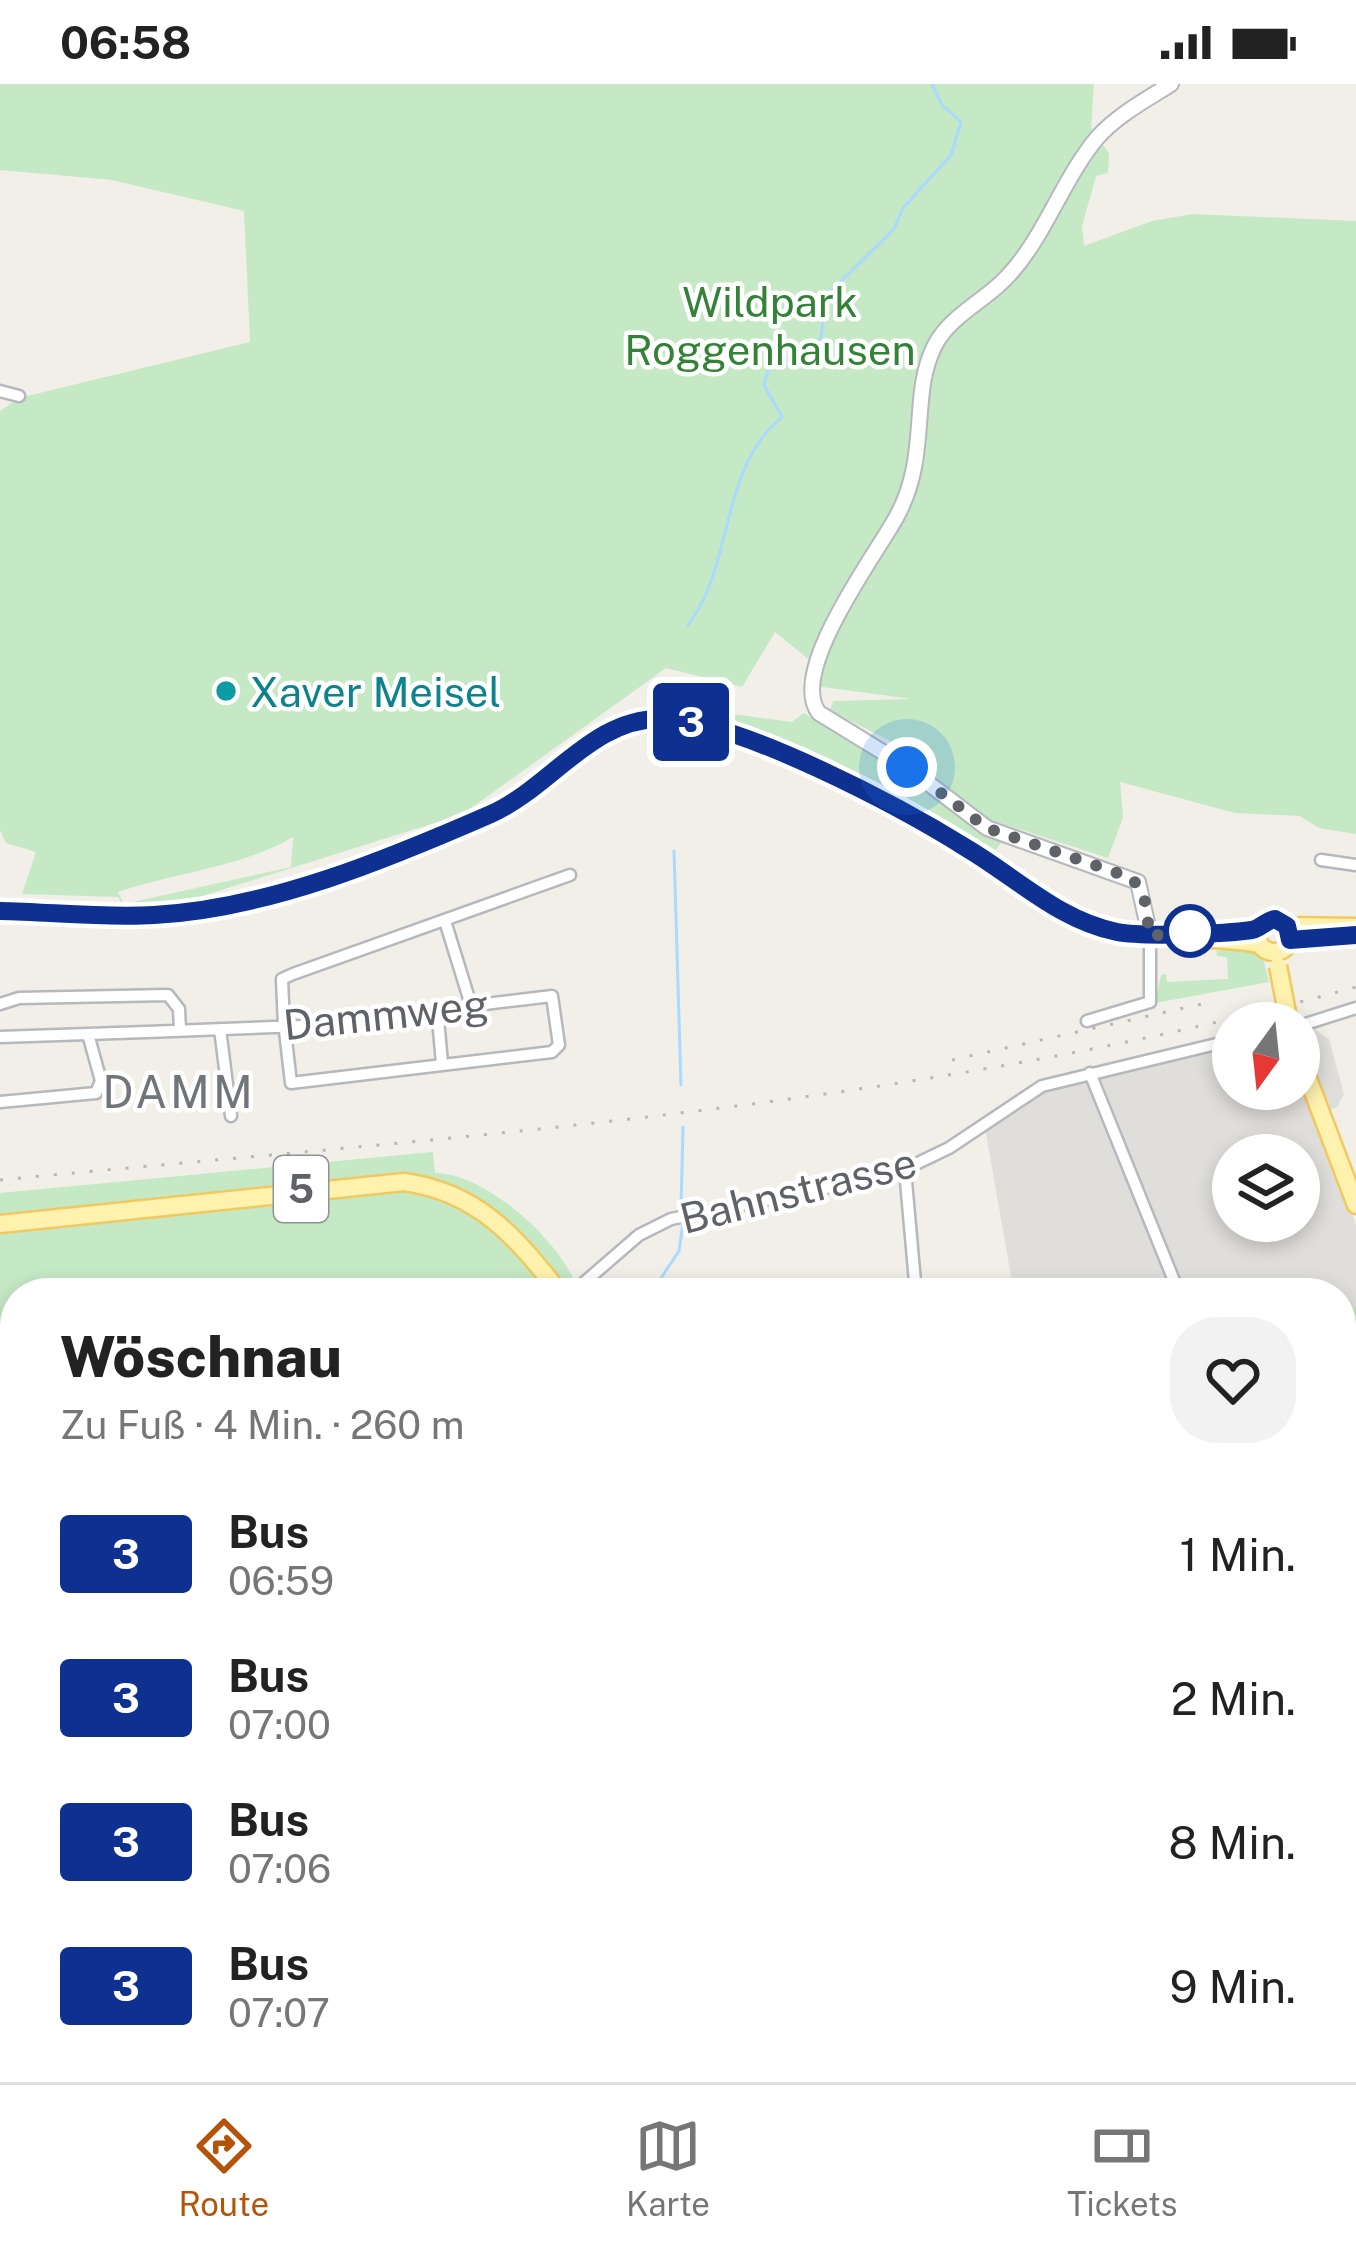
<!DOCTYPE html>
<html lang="de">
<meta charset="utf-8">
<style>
body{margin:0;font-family:"Public Sans",sans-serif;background:#f2f2f2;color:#222;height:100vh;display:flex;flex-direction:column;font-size:45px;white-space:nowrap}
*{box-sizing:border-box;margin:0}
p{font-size:39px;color:#767676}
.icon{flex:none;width:66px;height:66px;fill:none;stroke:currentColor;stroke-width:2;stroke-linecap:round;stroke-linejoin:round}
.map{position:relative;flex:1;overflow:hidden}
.drawer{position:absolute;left:0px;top:1194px;width:1356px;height:804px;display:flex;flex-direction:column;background:#fff;border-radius:48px 48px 0 0;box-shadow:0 6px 18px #0003}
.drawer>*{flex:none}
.badge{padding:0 24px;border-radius:9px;font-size:42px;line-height:78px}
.needle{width:78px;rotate:195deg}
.tools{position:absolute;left:1212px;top:918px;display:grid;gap:24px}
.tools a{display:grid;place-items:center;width:108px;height:108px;border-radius:50%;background:#fff;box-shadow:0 6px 18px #0003;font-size:60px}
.you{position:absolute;width:60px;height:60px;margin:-30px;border:9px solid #fff;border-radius:50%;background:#1a73e8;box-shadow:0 0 0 18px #1a73e833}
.map>.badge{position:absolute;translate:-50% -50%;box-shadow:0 0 0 6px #fff}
.round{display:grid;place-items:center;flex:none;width:126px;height:126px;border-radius:48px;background:#f2f2f2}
.headline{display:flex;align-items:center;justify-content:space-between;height:204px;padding:0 60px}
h1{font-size:57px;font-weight:800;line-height:90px}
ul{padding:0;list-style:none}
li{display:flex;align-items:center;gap:36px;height:144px;padding:0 60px}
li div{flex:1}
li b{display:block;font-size:45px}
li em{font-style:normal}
li .badge{min-width:132px;font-weight:700;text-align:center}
.status{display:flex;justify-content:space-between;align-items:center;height:84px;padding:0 60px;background:#fff;direction:ltr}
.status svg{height:33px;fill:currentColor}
.tabs{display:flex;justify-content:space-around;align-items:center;height:168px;border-top:3px solid #e0e0e0;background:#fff;font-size:33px;color:#767676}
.tabs a{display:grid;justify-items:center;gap:6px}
.tabs .active{color:#b45309}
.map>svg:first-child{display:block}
</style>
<div class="status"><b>06:58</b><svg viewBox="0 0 49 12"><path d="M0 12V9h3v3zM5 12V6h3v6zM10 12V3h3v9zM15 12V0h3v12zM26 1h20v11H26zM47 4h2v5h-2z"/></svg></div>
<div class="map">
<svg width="1356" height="1998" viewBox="0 0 1356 1998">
<rect width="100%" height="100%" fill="#f1efe8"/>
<path fill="#e0deda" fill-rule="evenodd" d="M1306 940 1329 955 1344 1010 1337 1023 1312 1034 1328 1061 1356 1141V1223L1341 1225V1209H1014L984 1038 1042 1002 1233 956V1005H1299V942ZM1233 1071H1299V1137H1233Z"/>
<path fill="#c5e8c5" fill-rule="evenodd" d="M0 0H1094L1091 44 1109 69 1108 89 1096 92 1082 142 1084 162 1152 137 1193 130 1356 137V750L1319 744 1300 732 1235 729 1120 698 1123 734 1108 774 988 735 887 655 830 627 833 617 912 615 815 602 812 578 775 548 742 603 666 584 463 730 199 813 123 821 118 813 22 810 36 768 6 759 0 746V327L19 314 250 258 244 127 112 96 0 86ZM293 753 291 783 124 820 118 808C176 788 240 784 293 753Z
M715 628 792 638 804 629 925 703 973 744 1002 757 996 766 769 654 709 633Z
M1241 863 1263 874 1269 898 1155 919 1161 891 1166 890 1167 898 1228 895 1227 873 1217 872 1216 867Z
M433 1068 435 1089C485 1089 559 1156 576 1201L563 1204C512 1137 483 1107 398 1092L0 1135V1109Z
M405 1103C484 1121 505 1147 552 1209H15V1593L0 1595V1146Z
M1356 1223V1426L1341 1437V1225Z
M1356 1581V1960L1341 1976V1595Z
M15 1719V1983H82L185 1997 215 1986 255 1998H145L0 1986V1722Z
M279 1983 306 1995 292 1983H975L971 1998H273L280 1991Z
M1124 1983H1334L1320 1998H1115Z"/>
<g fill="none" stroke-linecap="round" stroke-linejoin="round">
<path stroke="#aadaff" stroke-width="3" d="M688 541C735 479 719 384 782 333L764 301 768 287 821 255 825 213 894 145 903 124 951 71 961 38 942 21 932 0
M674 767 681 1001
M681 1123 683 1043
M651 1209 679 1167 683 1139"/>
<g stroke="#b5b8bc" stroke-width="15">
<path id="minor" d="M0 307 19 312
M1321 776 1356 781
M445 837 471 921
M0 920 19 914 168 911 179 925 180 946
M437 924 442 979
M1087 937 1150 918V852
M1299 942 1356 924
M220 945 231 1032
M0 953C100 950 201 946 301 942L552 912 559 961 552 968 291 999 285 947 284 943 282 895 293 890 570 791
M1090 989 1179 1209
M0 1018 96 1009 101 997 88 950
M905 1086 916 1209
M572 1209 639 1151 671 1135 895 1090 949 1064 1042 1002 1233 956
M0 1714 15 1711"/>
</g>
<g stroke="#b5b8bc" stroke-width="18">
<path id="tertiary" d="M1150 852 1138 798 987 744 907 683 819 629C787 588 876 471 897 432 930 371 910 312 934 263 949 232 985 217 1007 193 1045 153 1062 96 1097 54 1116 32 1147 15 1171 0"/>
</g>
<g stroke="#f2c960" stroke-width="21">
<path id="primary" d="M0 827C57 828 116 836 173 829 283 816 394 774 494 729 551 703 591 638 657 635 728 631 910 727 973 768 1006 789 1036 817 1072 833 1135 863 1195 848 1259 860
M1257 851a17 17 0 1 1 34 0a17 17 0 1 1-34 0Z
M1287 842 1356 843
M1299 971 1356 1121
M0 1140 404 1098C478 1108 516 1153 560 1209
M1341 1310 1356 1285"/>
</g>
<use href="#minor" stroke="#fff" stroke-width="10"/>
<use href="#tertiary" stroke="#fff" stroke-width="14"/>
<use href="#primary" stroke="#fff2af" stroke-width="16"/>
<path stroke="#b6b7b8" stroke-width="3" stroke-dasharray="3 15" stroke-linecap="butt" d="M952 976 1215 917
M0 1096C456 1052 912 1025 1356 903"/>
<g stroke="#f2c960" stroke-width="21" stroke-linecap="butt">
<path id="primary-bridge" d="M1278 882 1289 939"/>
</g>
<use href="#primary-bridge" stroke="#fff2af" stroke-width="16"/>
</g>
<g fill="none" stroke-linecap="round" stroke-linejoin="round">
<g stroke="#fff" stroke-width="27">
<path id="line" d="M0 827C51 828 103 834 154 831 268 825 388 775 491 730 550 704 593 633 662 635 738 636 901 723 968 765 1018 795 1059 836 1117 848 1142 853 1225 850 1252 846 1261 844 1265 837 1275 835L1287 842 1290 856 1356 851"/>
</g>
<use href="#line" stroke="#0d3091" stroke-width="18"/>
<path stroke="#5f6368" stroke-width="12" stroke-dasharray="0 21.6" d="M907 683 987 744 1132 794 1144 812 1150 852 1190 847"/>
</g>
<circle fill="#0f9aa8" stroke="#fff" stroke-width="4.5" cx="226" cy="607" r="12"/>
<circle fill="#fff" stroke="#0d3091" stroke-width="6" cx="1190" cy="847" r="24"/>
<g text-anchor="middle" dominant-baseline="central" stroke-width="9" stroke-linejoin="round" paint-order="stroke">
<rect fill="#fff" stroke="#8f9295" stroke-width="3" x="274" y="1072" width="54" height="66" rx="9"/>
<g font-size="39" font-weight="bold" fill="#5f6368">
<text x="301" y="1105">5</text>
</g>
<g font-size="42" fill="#348238" stroke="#fff">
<text x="770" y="217">Wildpark<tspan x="770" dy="48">Roggenhausen</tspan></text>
</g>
<g font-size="42" fill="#0d838f" stroke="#fff" text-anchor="start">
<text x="250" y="607">Xaver Meisel</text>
</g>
<g font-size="42" fill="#5f6368" stroke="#fff">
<text transform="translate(386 930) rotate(-6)">Dammweg</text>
<text transform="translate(798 1106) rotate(-14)">Bahnstrasse</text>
</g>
<g font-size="45" letter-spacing="3" fill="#70757a" stroke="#fff">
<text x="179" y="1007">DAMM</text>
</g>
</g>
</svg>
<div class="tools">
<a><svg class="needle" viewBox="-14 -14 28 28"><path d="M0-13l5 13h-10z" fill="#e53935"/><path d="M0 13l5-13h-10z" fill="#767676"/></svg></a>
<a><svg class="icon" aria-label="layers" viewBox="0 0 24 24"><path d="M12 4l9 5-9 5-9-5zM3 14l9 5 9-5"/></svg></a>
</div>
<div class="you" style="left:907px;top:683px"></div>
<b class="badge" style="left:691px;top:638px;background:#0d3091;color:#fff">3</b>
<section class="drawer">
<div class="headline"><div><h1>Wöschnau</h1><p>Zu Fuß · 4 Min. · 260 m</p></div><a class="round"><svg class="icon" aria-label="heart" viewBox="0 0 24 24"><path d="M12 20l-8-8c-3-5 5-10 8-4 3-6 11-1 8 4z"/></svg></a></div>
<ul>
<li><span class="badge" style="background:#0d3091;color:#fff">3</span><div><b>Bus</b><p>06:59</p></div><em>1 Min.</em></li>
<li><span class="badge" style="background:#0d3091;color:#fff">3</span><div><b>Bus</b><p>07:00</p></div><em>2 Min.</em></li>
<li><span class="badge" style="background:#0d3091;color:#fff">3</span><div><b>Bus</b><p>07:06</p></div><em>8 Min.</em></li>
<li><span class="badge" style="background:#0d3091;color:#fff">3</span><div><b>Bus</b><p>07:07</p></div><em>9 Min.</em></li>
</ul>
</section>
</div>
<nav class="tabs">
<a class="active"><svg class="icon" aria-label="directions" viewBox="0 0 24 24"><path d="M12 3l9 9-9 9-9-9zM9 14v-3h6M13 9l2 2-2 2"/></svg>Route</a>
<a><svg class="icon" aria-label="map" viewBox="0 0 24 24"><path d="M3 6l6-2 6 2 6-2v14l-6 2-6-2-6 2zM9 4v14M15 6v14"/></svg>Karte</a>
<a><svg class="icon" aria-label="tickets" viewBox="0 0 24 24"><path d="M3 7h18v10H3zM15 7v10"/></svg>Tickets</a>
</nav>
